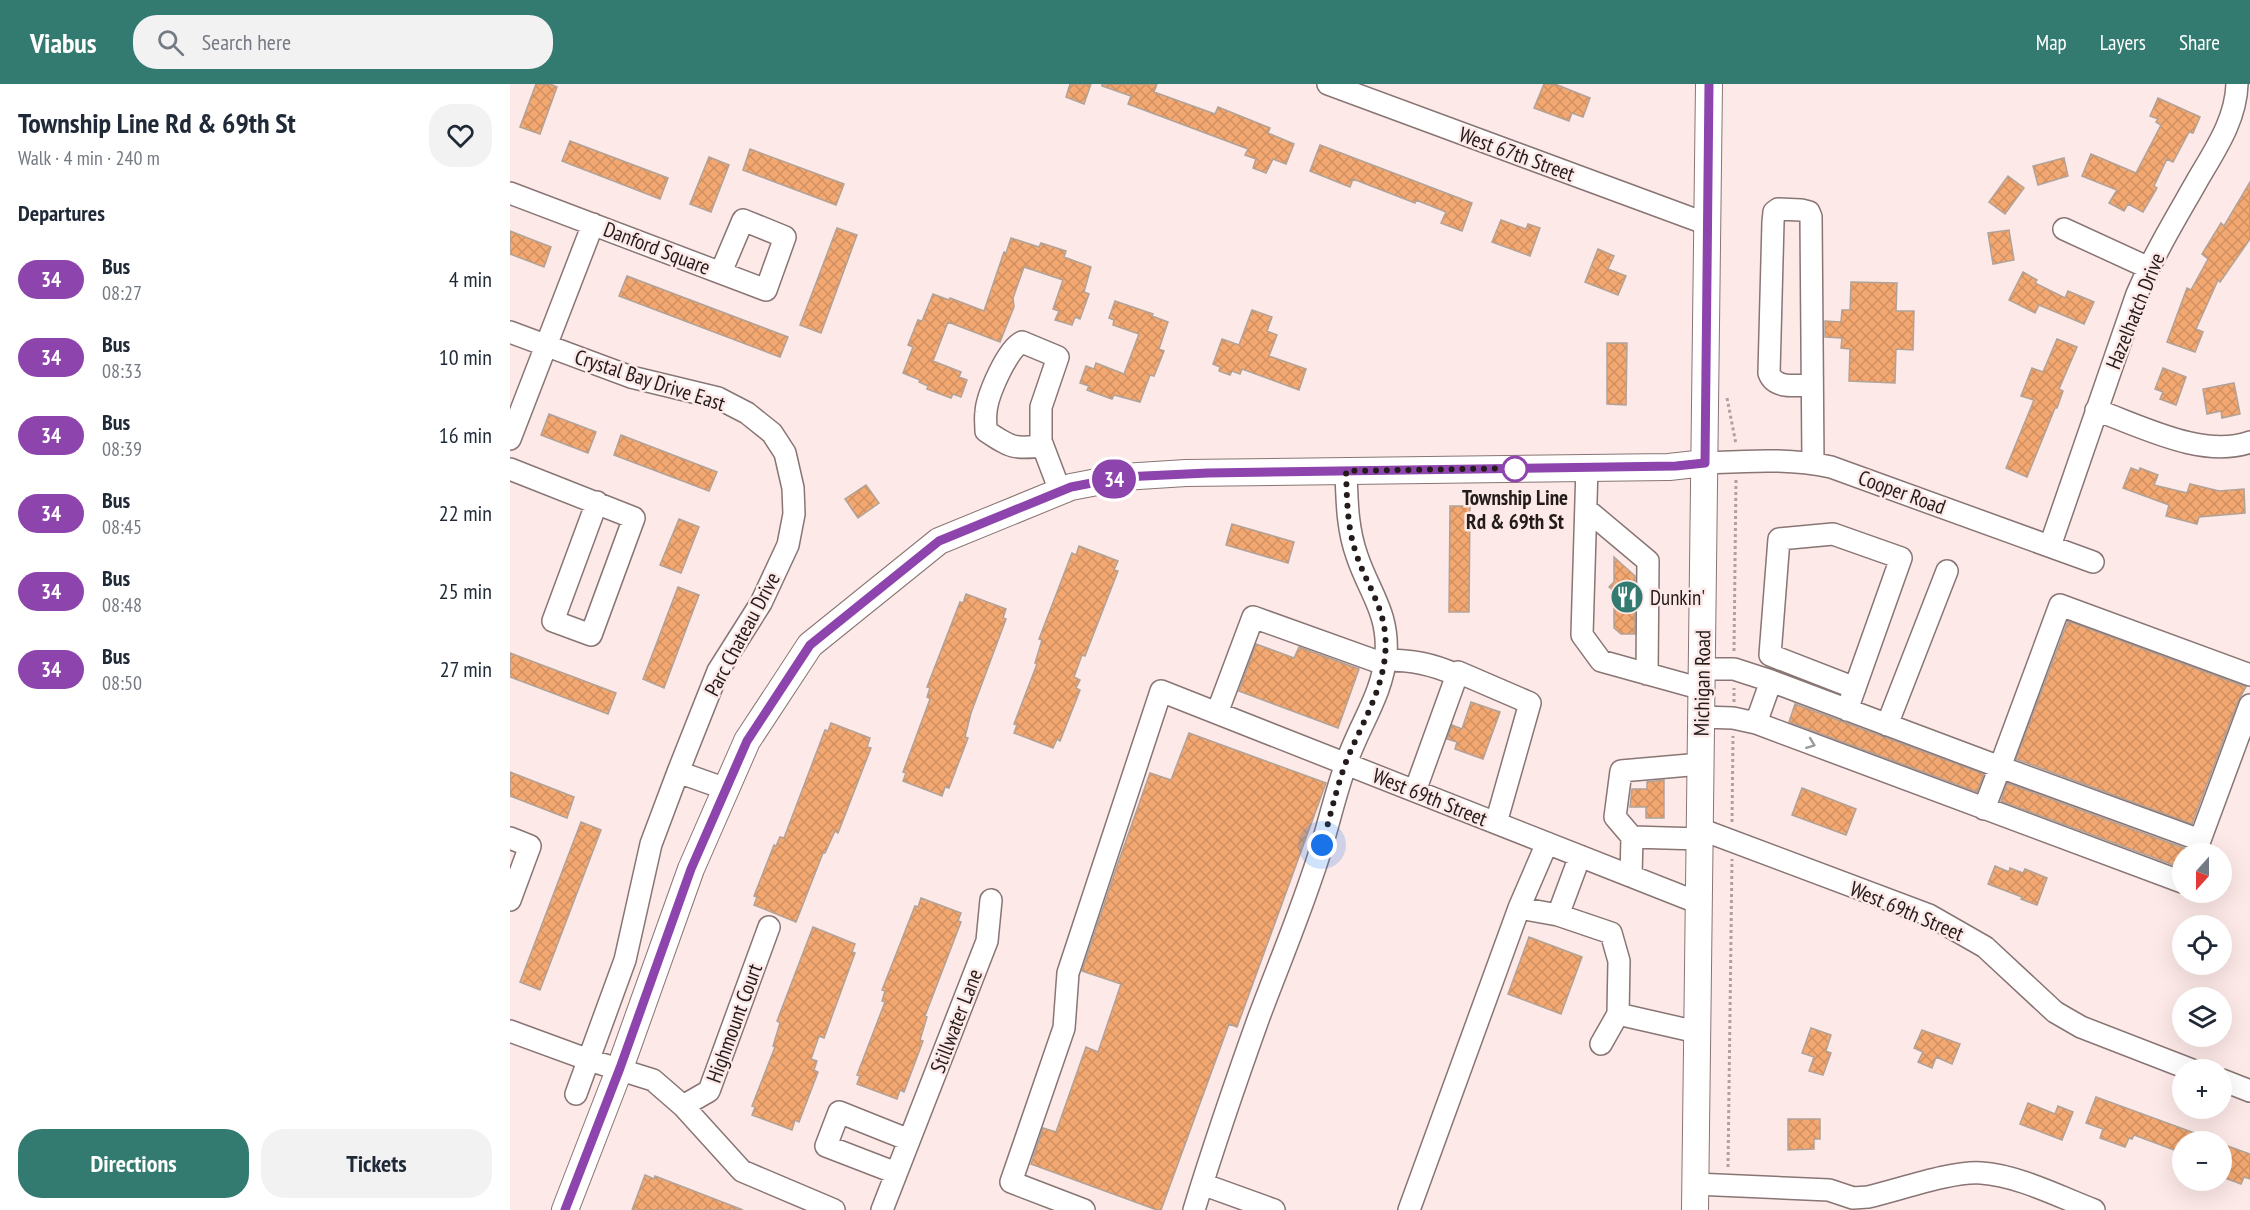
<!DOCTYPE html>
<meta charset="utf-8">
<style>
body{margin:0;font-family:"PT Sans Narrow",sans-serif;background:#f2f2f3;color:#1f2937;height:100vh;display:flex;flex-direction:column;font-size:22px;white-space:nowrap}
*{box-sizing:border-box;margin:0}
p{font-size:20px;color:#747a83}
.icon{flex:none;width:33px;height:33px;fill:none;stroke:currentColor;stroke-width:2;stroke-linecap:round;stroke-linejoin:round}
.map{position:relative;flex:1;overflow:hidden}
.details{display:flex;flex-direction:column;background:#fff;width:510px}
.details>*{flex:none}
.badge{padding:0 12px;border-radius:20px;font-size:21px;line-height:39px}
.needle{width:39px;rotate:201deg}
.tools{position:absolute;left:1662px;top:759px;display:grid;gap:12px}
.tools a{display:grid;place-items:center;width:60px;height:60px;border-radius:50%;background:#fff;box-shadow:0 6px 24px #0002;font-size:30px}
.you{position:absolute;width:30px;height:30px;margin:-15px;border:4px solid #fff;border-radius:50%;background:#1a73e8;box-shadow:0 0 0 9px #1a73e833}
.map>.badge{position:absolute;translate:-50% -50%;box-shadow:0 0 0 3px #fff}
h2{padding:0 18px;font-size:22px;line-height:54px}
.round{display:grid;place-items:center;flex:none;width:63px;height:63px;border-radius:24px;background:#f2f2f3}
.summary{display:flex;align-items:center;justify-content:space-between;height:102px;padding:0 18px}
h1{font-size:28px;font-weight:700;line-height:45px}
.action{display:flex;gap:12px;margin-top:auto;padding:12px 18px}
.action a{flex:1;height:69px;border-radius:24px;background:#337a71;color:#fff;font-size:24px;font-weight:700;line-height:69px;text-align:center}
.action a+a{background:#f2f2f3;color:#1f2937}
ul{padding:0;list-style:none}
li{display:flex;align-items:center;gap:18px;height:78px;padding:0 18px}
li div{flex:1}
li b{display:block;font-size:22px}
li em{font-style:normal}
li .badge{min-width:66px;font-weight:700;text-align:center}
header{display:flex;align-items:center;gap:36px;box-sizing:border-box;height:84px;padding:0 30px;background:#337a71;color:#fff}
header strong{font-size:28px}
nav{display:flex;gap:33px;margin-inline-start:auto;font-size:21px}
.search{width:420px;height:54px;background:#f2f2f3;display:flex;align-items:center;gap:15px;box-sizing:border-box;padding:0 21px;border-radius:24px;color:#747a83;font-size:22px}
main{display:flex;flex:1;min-height:0}
.map>svg:first-child{display:block}
</style>
<header>
<strong>Viabus</strong>
<div class="search"><svg class="icon" aria-label="search" viewBox="0 0 24 24"><circle cx="10" cy="10" r="6"/><path d="M15 15l6 6"/></svg>Search here</div>
<nav><a>Map</a><a>Layers</a><a>Share</a></nav>
</header>
<main>
<section class="details">
<div class="summary"><div><h1>Township Line Rd &amp; 69th St</h1><p>Walk · 4 min · 240 m</p></div><a class="round"><svg class="icon" aria-label="heart" viewBox="0 0 24 24"><path d="M12 20l-8-8c-3-5 5-10 8-4 3-6 11-1 8 4z"/></svg></a></div>
<h2>Departures</h2>
<ul>
<li><span class="badge" style="background:#8e44ad;color:#fff">34</span><div><b>Bus</b><p>08:27</p></div><em>4 min</em></li>
<li><span class="badge" style="background:#8e44ad;color:#fff">34</span><div><b>Bus</b><p>08:33</p></div><em>10 min</em></li>
<li><span class="badge" style="background:#8e44ad;color:#fff">34</span><div><b>Bus</b><p>08:39</p></div><em>16 min</em></li>
<li><span class="badge" style="background:#8e44ad;color:#fff">34</span><div><b>Bus</b><p>08:45</p></div><em>22 min</em></li>
<li><span class="badge" style="background:#8e44ad;color:#fff">34</span><div><b>Bus</b><p>08:48</p></div><em>25 min</em></li>
<li><span class="badge" style="background:#8e44ad;color:#fff">34</span><div><b>Bus</b><p>08:50</p></div><em>27 min</em></li>
</ul>
<div class="action"><a>Directions</a><a>Tickets</a></div>
</section>
<div class="map">
<svg width="1740" height="1126" viewBox="0 0 1740 1126">
<defs>
<pattern id="building-cross-hatch" width="8" height="8" patternUnits="userSpaceOnUse" patternTransform="scale(1.5)"><rect width="8" height="8" fill="#f4a871"/><path d="M0 0l8 8M0 8l8-8" fill="none" stroke="#d19061"/></pattern>
</defs>
<rect width="100%" height="100%" fill="#fde9e7"/>
<path fill="url(#building-cross-hatch)" stroke="#b1a298" stroke-width="1.5" d="M26 0H40L47 3 30 50 10 43Z
M560 0H581L574 20 556 13Z
M592 0H647L644 8 705 30 708 23 760 44 758 49 784 60 776 80 763 75 756 89 743 84 746 75 735 71 738 65 618 20 621 12 592 2Z
M1034 0H1045L1080 14 1073 33 1062 29 1059 37 1024 24Z
M1648 14 1690 33 1683 49 1679 48 1663 78 1657 75 1644 102 1647 104 1633 128 1618 120 1614 127 1599 119 1607 106 1572 92 1581 70 1626 89 1651 41 1646 38 1648 35 1640 32Z
M60 57 158 94 150 115 52 77Z
M810 61 962 119 952 147 931 139 936 128 906 116 905 119 843 95 840 103 800 87Z
M240 65 334 100 326 121 233 86Z
M199 73 219 81 201 128 180 120Z
M1554 74 1558 92 1528 101 1523 82Z
M1498 92 1514 104 1495 130 1479 118Z
M1740 98V155L1710 198 1708 196 1686 245 1693 248 1685 268 1657 258 1677 204 1681 206 1698 175 1692 170 1711 139 1714 142Z
M991 136 1016 145 1018 140 1030 144 1020 172 982 158Z
M327 144 347 151 311 249 290 241Z
M1499 146 1504 176 1483 180 1478 149Z
M0 147 41 163 34 183 0 170Z
M501 154 529 163 531 159 556 167 554 173 581 183 574 208 579 210 570 235 565 233 562 241 545 236 549 227 543 225 553 196 514 183 503 214 504 223 490 258 438 238 423 277 451 288 449 293 457 296 451 313 443 310 441 314 417 305 418 302 409 298 410 296 393 289 403 263 398 261 408 236 412 237 423 210 439 216 440 214 474 227 494 168 496 169Z
M1088 165 1104 172 1098 185 1116 192 1108 211 1075 198Z
M1513 188 1527 196 1525 199 1555 214 1558 207 1584 218 1574 240 1529 221 1525 229 1499 216Z
M117 192 278 253 270 273 109 212Z
M1341 198 1387 199 1386 227H1404L1403 266 1386 265 1385 299 1339 297 1340 265 1331 264 1332 254 1315 253V237L1331 238 1332 226H1340Z
M605 217 643 230 642 232 658 238 649 265 654 267 644 292 640 291 630 318 604 311 602 315 577 306 579 302 570 299 576 282 584 285 586 279 614 290 629 250 603 241 604 236 599 234Z
M742 226 762 233 757 247 767 251 759 272 796 285 789 306 732 285 730 290 722 287 720 291 709 287 710 283 703 280 712 255 729 261Z
M1547 255 1567 263 1549 305 1553 307 1547 324H1545L1517 393 1496 384 1524 316 1511 312 1522 284 1533 288Z
M1097 259H1117L1116 321 1097 320Z
M1653 284 1676 293 1666 321 1650 315 1653 308 1645 305Z
M1724 299 1730 330 1712 334 1711 327 1697 330 1693 305Z
M39 330 86 348 78 369 31 351Z
M111 351 207 388 199 407 104 371Z
M1621 384 1629 387 1630 384 1648 391 1644 401 1677 409 1680 400 1709 407 1734 405 1735 429 1689 433 1687 440 1656 432 1659 421 1613 404Z
M356 401 369 419 348 434 335 415Z
M940 422H960L959 528H939Z
M169 435 189 443 171 489 150 481Z
M722 440 784 458 778 479 716 461Z
M569 462 608 477 604 486 608 487 575 572 572 571 564 593 570 596 566 604 570 606 550 657 547 655 543 664 504 649 507 641 504 640 527 580 525 579 532 556 529 555 562 469 566 471Z
M1104 473 1125 492V550H1111L1104 544V507L1099 503 1104 498Z
M168 503 189 511 154 604 133 595Z
M456 510 496 525 493 534 496 535 461 629 455 653 458 654 439 704 435 703 432 712 393 697 396 689 393 688 420 615 417 613 420 604 417 603 450 518 453 519Z
M1558 537 1736 603 1728 617 1682 740 1506 675Z
M746 560 784 574 789 563 849 585 828 644 729 607Z
M0 569 106 609 98 630 0 593Z
M961 618 990 628 973 675 945 665 947 658 937 655 942 641 952 645Z
M1285 620 1474 690 1467 708 1279 638Z
M321 639 360 654 357 663 361 664 328 749 325 747 315 769H313L286 838 244 821 247 813 244 812 264 761 266 762 270 753 274 754 315 646 318 647Z
M679 649 816 699 727 943 719 940 651 1126H647L521 1080 533 1044 546 1048 576 963 588 968 611 900 572 887 607 782 640 689 661 696Z
M0 688 64 713 57 734 0 712Z
M1154 696V734H1136V723H1120L1122 705H1137V698Z
M1497 699 1674 764 1669 783 1491 717Z
M1292 704 1346 725 1336 751 1282 731Z
M71 738 91 746 30 906 10 898Z
M1485 782 1499 788 1500 784 1513 789 1515 785 1537 794 1527 821 1511 815 1512 813 1478 800Z
M411 814 451 829 448 837 451 838 415 932 417 933 410 956 413 957 394 1008 390 1006 387 1015 347 1000 350 992 347 991 375 918 372 917 375 907 372 906 405 822 408 823Z
M303 843 345 860 342 868 345 869 314 954 309 952 301 975 307 977 304 986 308 988 289 1038 285 1036 282 1046 242 1031 245 1023 242 1022 265 963 263 962 270 939 267 937Z
M1019 853 1072 873 1051 930 998 910Z
M1301 944 1321 951 1316 967 1321 969 1313 991 1299 987 1304 973 1292 969Z
M1412 946 1450 960 1442 980 1426 973 1422 984 1408 978 1413 968 1404 964Z
M1586 1013 1701 1055V1058H1672V1069L1624 1051 1622 1055 1619 1054 1615 1063 1590 1054 1593 1045 1576 1039Z
M1518 1019 1545 1030 1548 1022 1563 1028 1552 1056 1510 1040Z
M1278 1035H1310V1055H1304V1065L1278 1066Z
M1712 1060 1740 1070V1095L1734 1093 1731 1100 1712 1093Z
M135 1091 144 1095 145 1092 233 1126H122Z"/>
<g fill="none" stroke-linecap="round" stroke-linejoin="round">
<g stroke="#887574" stroke-width="24">
<path id="minor" d="M818 0 1197 140
M0 109 256 206 275 153 233 136 211 188
M1554 145 1639 184
M0 248 121 293 208 314 237 329 262 349 275 369 283 404 284 430 278 461 251 519 208 587 168 688 141 760 115 876 66 1010
M1302 301C1288 301 1265 306 1259 289L1263 138 1264 128 1268 125 1291 126 1299 128 1301 133 1303 379
M1586 326C1631 342 1693 375 1740 358
M0 355 83 140
M533 362C504 365 501 364 476 347 476 341 475 334 476 328 477 312 497 265 512 258L548 273 531 323V357L550 407
M1195 379C1238 377 1279 374 1321 383L1583 478
M1077 383 1072 551 1091 577 1192 605
M0 385 124 434 81 551 43 537 87 418
M1076 425 1138 477 1137 590
M1540 462 1627 210C1644 170 1666 134 1687 97 1705 66 1726 36 1727 0
M875 576C902 576 922 580 947 591
M1261 597 1490 683 1474 725
M1337 626 1391 474 1323 450 1269 455 1260 571 1345 604
M707 629 743 533 874 580
M1191 633 1223 634 1246 639 1261 597 1224 585H1192
M1246 639 1672 798
M1377 641 1437 487
M168 688 216 705
M905 707 948 588 1020 619 986 739
M1190 745 1419 831 1475 863 1545 928 1571 943 1682 986
M0 754 20 762 0 816
M1190 755 1122 753 1105 733 1111 687 1191 680
M1690 756 1740 621
M1685 770 1690 756 1490 683 1550 521 1740 591
M1121 792 1122 753
M1009 824 1037 759
M1048 831 1070 772
M0 947 79 976 143 996 173 1022 232 1087 324 1126
M1091 960 1108 930
M1712 996 1740 1007
M173 1022 199 1007 259 843
M386 1089 316 1062 329 1028 399 1056
M692 1100 764 1126
M1185 1100 1319 1106 1343 1114 1358 1113C1389 1106 1441 1087 1471 1089 1507 1091 1550 1113 1584 1126
M372 1126 477 857 481 816
M574 1126 501 1098 554 944 558 889 651 607 1189 819
M684 1126C704 1061 726 997 749 933 767 885 787 837 803 789 816 753 823 716 836 680 848 643 873 610 876 570 879 529 859 508 847 472 837 444 837 416 836 387
M899 1126 1009 824 1048 831 1101 849 1109 877 1108 930 1187 948"/>
</g>
<g stroke="#887574" stroke-width="28">
<path id="major" d="M55 1126 110 984 181 785 237 657 300 561 429 457 561 403 613 393 676 389 1159 383 1195 379
M1185 1126 1199 0"/>
</g>
<path stroke="#b0a09f" stroke-width="3" stroke-dasharray="3 3" stroke-linecap="butt" d="M1217 314 1226 360
M1224 567 1226 394
M1224 618V604
M1222 738 1223 652
M1218 1083 1222 775"/>
<use href="#minor" stroke="#fff" stroke-width="21"/>
<use href="#major" stroke="#fff" stroke-width="26"/>
</g>
<defs><path id="oneway-chevron" d="M-2-3.5L2.5 0L-2 3.5" fill="none" stroke-width="1.6" stroke-linecap="round" stroke-linejoin="round" transform="scale(1.5)"/></defs>
<use stroke="#9c9998" href="#oneway-chevron" transform="translate(1301 660) rotate(21)"/>
<g fill="none" stroke-linecap="round" stroke-linejoin="round">
<g stroke="#fff" stroke-width="14">
<path id="line" d="M55 1126 110 984 181 785 237 657 300 561 429 457 561 403 613 393 698 389 1166 382 1195 379 1199 0"/>
</g>
<use href="#line" stroke="#8e44ad" stroke-width="9"/>
<path stroke="#231c1b" stroke-width="6" stroke-dasharray="0 10.8" d="M812 761C820 734 826 705 836 678 853 636 880 596 875 549 872 520 856 499 847 472 837 445 837 416 836 387L1011 384 1005 385"/>
</g>
<defs>
<g id="restaurant-disc" transform="scale(1.725)"><circle r="9.5" fill="#337a71" stroke="#fde9e7"/><path d="M-5-6h1v4h1v-4h1v4h1v-4h1v5L-1.5 .5V6h-2V.5L-5-1ZM5-6V6H3V1.5H1.5Q1.5-4 5-6Z" fill="#fff"/></g>
</defs>
<g fill-rule="evenodd">
<use href="#restaurant-disc" x="1117" y="513"/>
</g>
<circle fill="#fff" stroke="#8e44ad" stroke-width="3" cx="1005" cy="385" r="12"/>
<g text-anchor="middle" dominant-baseline="central" stroke-width="5" stroke-linejoin="round" paint-order="stroke">
<g font-size="21" fill="#231c1b" stroke="#fde9e7">
<text transform="translate(1007 70) rotate(20)">West 67th Street</text>
<text transform="translate(147 164) rotate(21)">Danford Square</text>
<text transform="translate(1625 227) rotate(-68)">Hazelhatch Drive</text>
<text transform="translate(140 296) rotate(18)">Crystal Bay Drive East</text>
<text transform="translate(1392 408) rotate(20)">Cooper Road</text>
<text transform="translate(232 550) rotate(-62)">Parc Chateau Drive</text>
<text transform="translate(1192 599) rotate(-89)">Michigan Road</text>
<text transform="translate(920 713) rotate(22)">West 69th Street</text>
<text transform="translate(1397 827) rotate(23)">West 69th Street</text>
<text transform="translate(446 937) rotate(-69)">Stillwater Lane</text>
<text transform="translate(224 939) rotate(-70)">Highmount Court</text>
</g>
<g font-size="21" font-weight="bold" fill="#231c1b" stroke="#fde9e7">
<text x="1005" y="413">Township Line<tspan x="1005" dy="24">Rd &amp; 69th St</tspan></text>
</g>
<g font-size="21" fill="#231c1b" stroke="#fde9e7" text-anchor="start">
<text x="1140" y="513">Dunkin'</text>
</g>
</g>
</svg>
<div class="tools">
<a><svg class="needle" viewBox="-14 -14 28 28"><path d="M0-13l5 13h-10z" fill="#e53935"/><path d="M0 13l5-13h-10z" fill="#747a83"/></svg></a>
<a><svg class="icon" aria-label="locate" viewBox="0 0 24 24"><circle cx="12" cy="12" r="6"/><path d="M12 2v4M12 18v4M2 12h4M18 12h4"/></svg></a>
<a><svg class="icon" aria-label="layers" viewBox="0 0 24 24"><path d="M12 4l9 5-9 5-9-5zM3 14l9 5 9-5"/></svg></a>
<a>+</a>
<a>−</a>
</div>
<div class="you" style="left:812px;top:761px"></div>
<b class="badge" style="left:604px;top:395px;background:#8e44ad;color:#fff">34</b>
</div>
</main>
